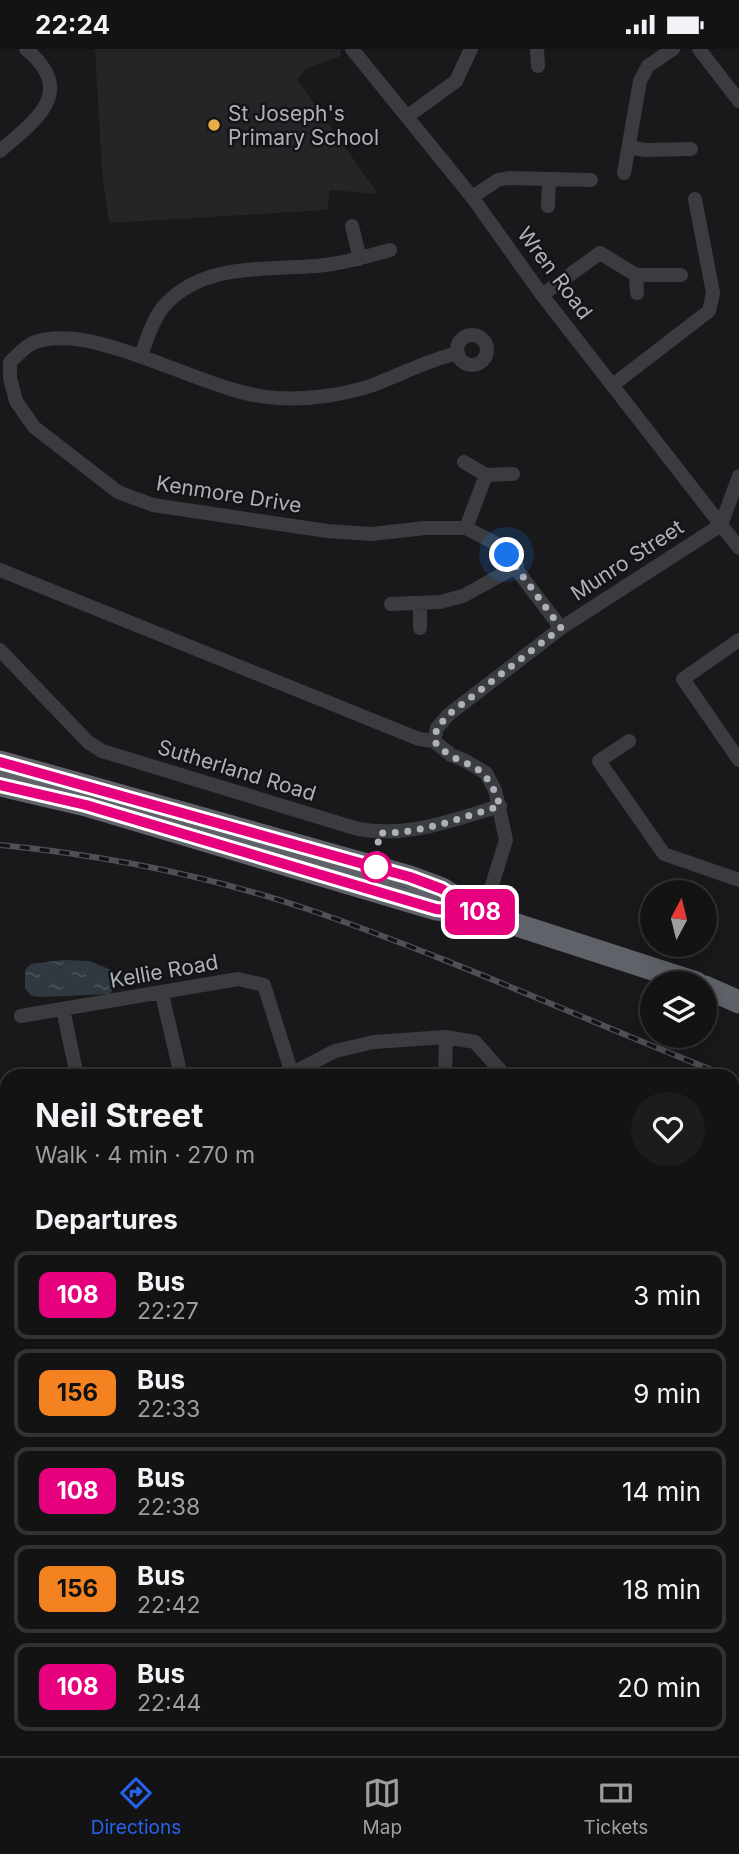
<!DOCTYPE html>
<meta charset="utf-8">
<style>
body{margin:0;font-family:Inter,sans-serif;background:#1c1c1d;color:#f1f3f6;height:100vh;display:flex;flex-direction:column;font-size:26px;white-space:nowrap}
*{box-sizing:border-box;margin:0}
p{font-size:23px;color:#9d9ea0}
.icon{flex:none;width:38px;height:38px;fill:none;stroke:currentColor;stroke-width:2;stroke-linecap:round;stroke-linejoin:round}
.map{position:relative;flex:1;overflow:hidden}
.drawer{position:absolute;left:0px;top:1020px;width:740px;height:688px;display:flex;flex-direction:column;background:#131314;border-radius:21px 21px 0 0;box-shadow:0 4px 18px #0003,0 0 0 2px #323234}
.drawer>*{flex:none}
.badge{padding:0 14px;border-radius:10px;font-size:24px;line-height:46px}
.needle{width:46px;rotate:7deg}
.tools{position:absolute;left:640px;top:831px;display:grid;gap:14px}
.tools a{display:grid;place-items:center;width:77px;height:77px;border-radius:50%;background:#131314;box-shadow:0 4px 18px #0003,0 0 0 2px #323234;font-size:35px}
.you{position:absolute;width:35px;height:35px;margin:-18px;border:5px solid #fff;border-radius:50%;background:#1a73e8;box-shadow:0 0 0 10px #1a73e833}
.map>.badge{position:absolute;translate:-50% -50%;box-shadow:0 0 0 4px #fff}
h2{padding:0 35px;font-size:26px;line-height:63px}
.round{display:grid;place-items:center;flex:none;width:74px;height:74px;border-radius:37px;background:#1c1c1d}
.summary{display:flex;align-items:center;justify-content:space-between;height:119px;padding:0 35px}
h1{font-size:33px;font-weight:700;line-height:52px}
ul{padding:0;list-style:none}
li{display:flex;align-items:center;gap:21px;height:88px;margin:0 14px 10px;padding:0 21px;border:4px solid #323234;border-radius:14px}
li div{flex:1}
li b{display:block;font-size:26px}
li em{font-style:normal}
li .badge{min-width:77px;font-weight:700;text-align:center}
.status{display:flex;justify-content:space-between;align-items:center;height:49px;padding:0 35px;background:#131314;direction:ltr}
.status svg{height:19px;fill:currentColor}
.menu{display:flex;justify-content:space-around;align-items:center;height:98px;border-top:2px solid #323234;background:#131314;font-size:19px;color:#9d9ea0}
.menu a{display:grid;justify-items:center;gap:4px}
.menu .current{color:#2563eb}
.map>svg:first-child{display:block}
</style>
<div class="status"><b>22:24</b><svg viewBox="0 0 49 12"><path d="M0 12V9h3v3zM5 12V6h3v6zM10 12V3h3v9zM15 12V0h3v12zM26 1h20v11H26zM47 4h2v5h-2z"/></svg></div>
<div class="map">
<svg width="739" height="1707" viewBox="0 0 739 1707">
<defs>
<pattern id="forest-crowns" width="20" height="18" patternUnits="userSpaceOnUse" patternTransform="scale(1.75)"><rect width="20" height="18" fill="#222922"/><path d="M2 6a3 3 0 1 1 6 0M12 15a3 3 0 1 1 6 0" fill="none" stroke="#3f4640"/></pattern>
<pattern id="water-ripples" width="26" height="14" patternUnits="userSpaceOnUse" patternTransform="scale(1.75)"><rect width="26" height="14" fill="#30393f"/><path d="M2 4q2-2 4 0t4 0M15 11q2-2 4 0t4 0" fill="none" stroke="#4b5359"/></pattern>
</defs>
<rect width="100%" height="100%" fill="#19191b"/>
<path fill="#252528" d="M95 0H340L341 7 307 19 297 30 378 145 330 141 327 161 109 174 102 123Z"/>
<path fill="url(#forest-crowns)" d="M0 1454 7 1455V1701H733V1555L739 1552V1707H0Z"/>
<path fill="url(#water-ripples)" d="M63 911 89 912 114 922 116 935 110 945 43 948 32 947 25 940V921L31 915Z"/>
<g fill="none" stroke-linecap="round" stroke-linejoin="round">
<path stroke="#3b3c40" stroke-width="14" d="M352 0 472 148 542 246 739 499
M537 0 538 17
M699 0 739 52
M408 67 456 32 471 0
M629 98 645 101 691 100
M0 102C37 70 77 43 26 0
M624 124 640 32 648 17 673 0
M472 148 498 131 508 129 591 131
M548 157 549 130
M352 177 360 210
M636 226 637 244
M542 246 600 204 636 226H681
M457 301a15 15 0 1 1 30 0a15 15 0 1 1-30 0Z
M458 304C428 311 402 325 373 336 344 346 308 351 277 349 206 346 99 272 35 293 26 296 17 307 10 313V329L16 352 34 378 118 443 153 456 327 482 372 485 425 479H466L497 495 561 579
M141 306C147 291 153 269 164 257 202 214 264 221 316 217 341 215 366 208 390 201
M614 335 709 262 713 244 695 150
M464 413 486 426 513 425
M721 476 739 427
M466 479 486 426
M0 521 419 690 434 692 451 706 464 711 486 724 495 741 506 791 483 865
M420 554V579
M391 555 440 553 463 547 517 517
M739 591 683 630 739 711
M0 601 88 693 102 702 358 780C409 789 452 771 500 757
M434 692 437 679 448 666 561 579 721 476
M629 692 599 712 664 805 739 831
M162 945 181 1027
M63 960 77 1027
M21 967 238 930 264 936 292 1025
M287 1027 335 1002 374 993 446 988 475 993 500 1021
M445 1027 446 988
M0 1119 7 1117
M0 1208 7 1207
M0 1340 7 1338
M0 1385 7 1424"/>
<path stroke="#5f6268" stroke-width="23" d="M0 713 410 828 442 840 477 862
M0 736 86 756 436 860 483 865 696 934
M705 938 739 953"/>
<g stroke="#4e5055" stroke-width="6">
<path id="rail" d="M0 796C102 806 209 827 307 860 449 908 587 972 727 1027"/>
</g>
<use href="#rail" stroke="#141416" stroke-width="3.5" stroke-dasharray="10" stroke-linecap="butt"/>
</g>
<g fill="none" stroke-linecap="round" stroke-linejoin="round">
<g stroke="#fff" stroke-width="16">
<path id="line" d="M0 713 410 828 442 840 483 865 436 860 86 756 0 736"/>
</g>
<use href="#line" stroke="#e6007e" stroke-width="10"/>
<path stroke="#adb1ba" stroke-width="7" stroke-dasharray="0 12.6" d="M376 818 379 784C421 785 460 769 500 757 483 703 461 724 434 692L437 679 448 666 561 579 507 506"/>
</g>
<circle fill="#e8ae45" stroke="#141416" stroke-width="2.5" cx="214" cy="76" r="7"/>
<circle fill="#fff" stroke="#e6007e" stroke-width="3.5" cx="376" cy="818" r="14"/>
<g text-anchor="middle" dominant-baseline="central" stroke-width="5" stroke-linejoin="round" paint-order="stroke">
<g font-size="21" fill="#adb1ba" stroke="#141416" text-anchor="start">
<text x="228" y="64">St Joseph's<tspan x="228" dy="24">Primary School</tspan></text>
</g>
<g font-size="21" fill="#adb1ba" stroke="#141416">
<text transform="translate(555 224) rotate(53)">Wren Road</text>
<text transform="translate(229 445) rotate(9)">Kenmore Drive</text>
<text transform="translate(627 511) rotate(-33)">Munro Street</text>
<text transform="translate(237 721) rotate(17)">Sutherland Road</text>
<text transform="translate(164 922) rotate(-10)">Kellie Road</text>
</g>
</g>
</svg>
<div class="tools">
<a><svg class="needle" viewBox="-14 -14 28 28"><path d="M0-13l5 13h-10z" fill="#e53935"/><path d="M0 13l5-13h-10z" fill="#9d9ea0"/></svg></a>
<a><svg class="icon" aria-label="layers" viewBox="0 0 24 24"><path d="M12 4l9 5-9 5-9-5zM3 14l9 5 9-5"/></svg></a>
</div>
<div class="you" style="left:507px;top:506px"></div>
<b class="badge" style="left:480px;top:863px;background:#e6007e;color:#fff">108</b>
<section class="drawer">
<div class="summary"><div><h1>Neil Street</h1><p>Walk · 4 min · 270 m</p></div><a class="round"><svg class="icon" aria-label="heart" viewBox="0 0 24 24"><path d="M12 20l-8-8c-3-5 5-10 8-4 3-6 11-1 8 4z"/></svg></a></div>
<h2>Departures</h2>
<ul>
<li><span class="badge" style="background:#e6007e;color:#fff">108</span><div><b>Bus</b><p>22:27</p></div><em>3 min</em></li>
<li><span class="badge" style="background:#f58220;color:#111">156</span><div><b>Bus</b><p>22:33</p></div><em>9 min</em></li>
<li><span class="badge" style="background:#e6007e;color:#fff">108</span><div><b>Bus</b><p>22:38</p></div><em>14 min</em></li>
<li><span class="badge" style="background:#f58220;color:#111">156</span><div><b>Bus</b><p>22:42</p></div><em>18 min</em></li>
<li><span class="badge" style="background:#e6007e;color:#fff">108</span><div><b>Bus</b><p>22:44</p></div><em>20 min</em></li>
</ul>
</section>
</div>
<nav class="menu">
<a class="current"><svg class="icon" aria-label="directions" viewBox="0 0 24 24"><path d="M12 3l9 9-9 9-9-9zM9 14v-3h6M13 9l2 2-2 2"/></svg>Directions</a>
<a><svg class="icon" aria-label="map" viewBox="0 0 24 24"><path d="M3 6l6-2 6 2 6-2v14l-6 2-6-2-6 2zM9 4v14M15 6v14"/></svg>Map</a>
<a><svg class="icon" aria-label="tickets" viewBox="0 0 24 24"><path d="M3 7h18v10H3zM15 7v10"/></svg>Tickets</a>
</nav>
